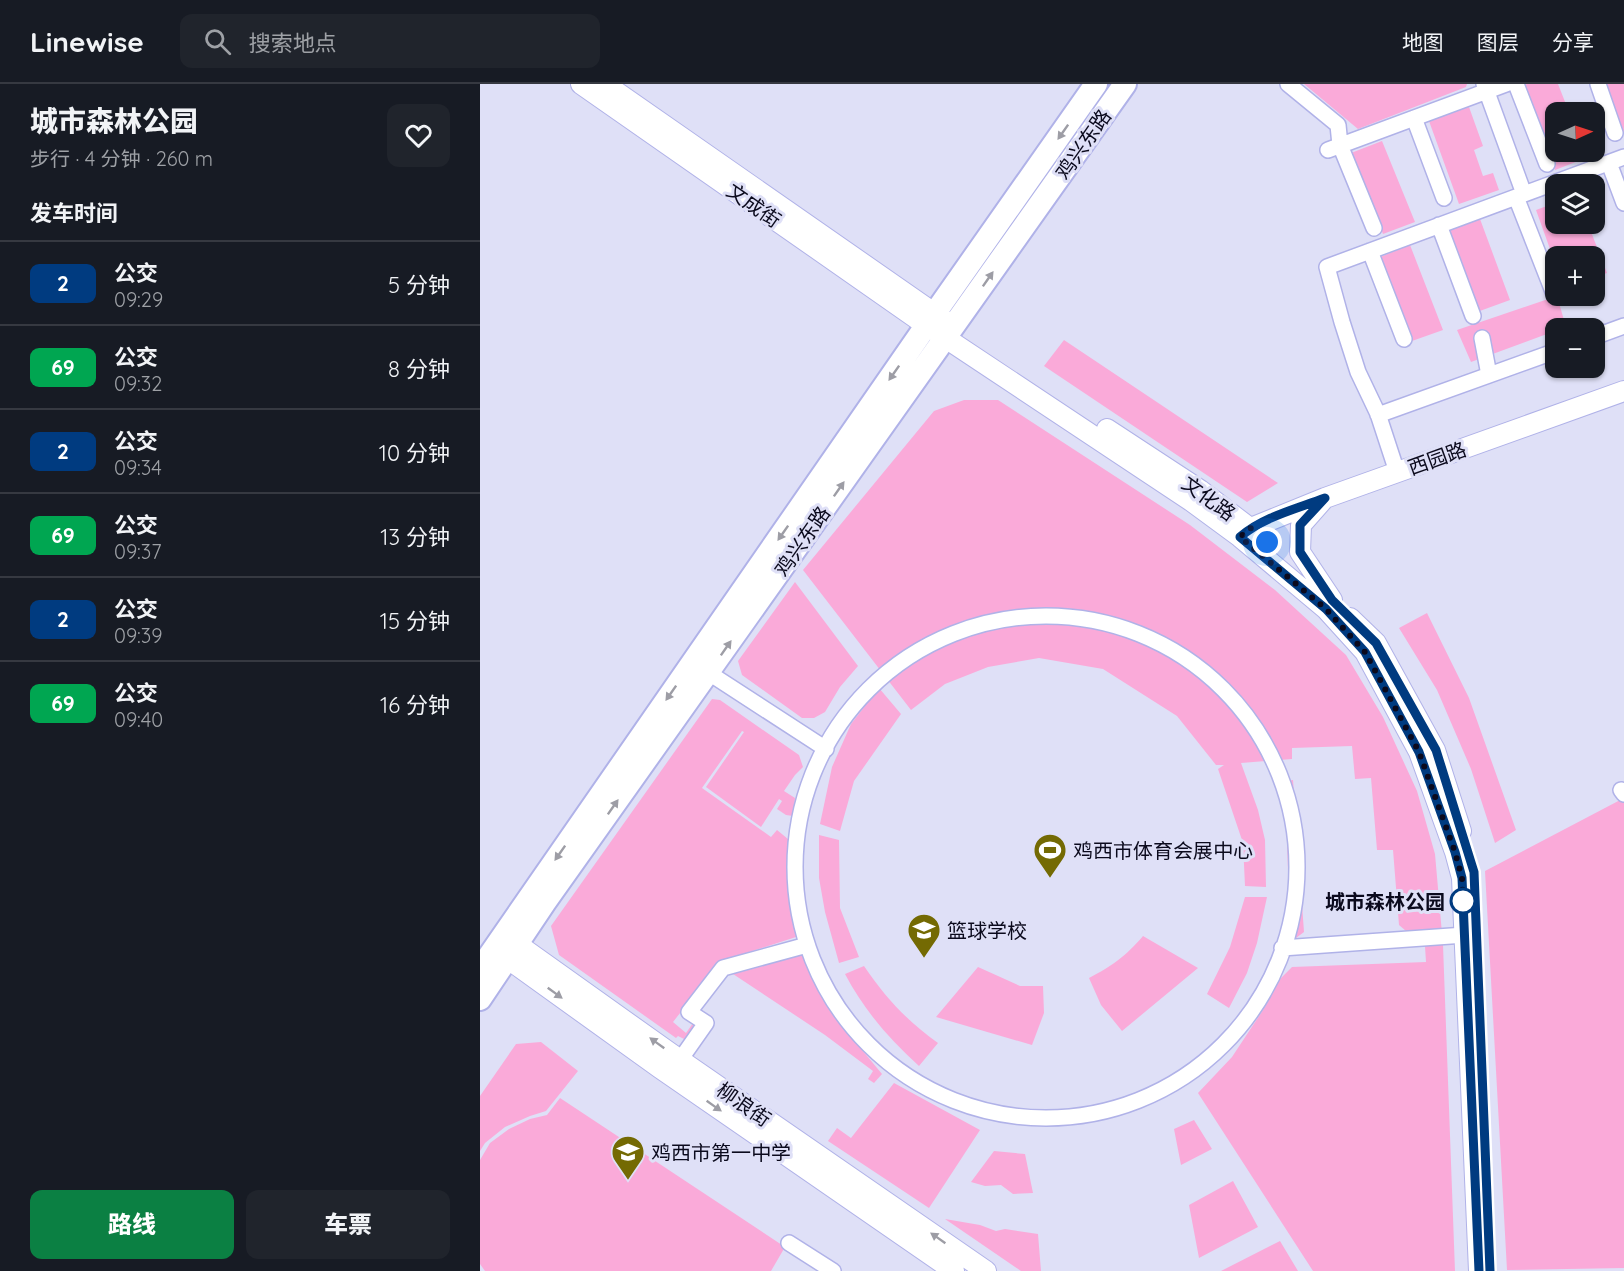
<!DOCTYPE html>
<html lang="zh">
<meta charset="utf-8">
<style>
body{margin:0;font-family:Quicksand,"Noto Sans SC",sans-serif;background:#20242c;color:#f1f3f6;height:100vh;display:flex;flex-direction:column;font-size:22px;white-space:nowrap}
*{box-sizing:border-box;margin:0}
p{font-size:20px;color:#9ea1a6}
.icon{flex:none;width:33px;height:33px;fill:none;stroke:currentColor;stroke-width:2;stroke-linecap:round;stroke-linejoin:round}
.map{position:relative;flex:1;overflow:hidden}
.details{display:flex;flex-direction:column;background:#171b24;width:480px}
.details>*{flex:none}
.badge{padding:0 12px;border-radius:9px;font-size:21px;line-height:39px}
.needle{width:39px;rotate:87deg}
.controls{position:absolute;left:1065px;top:18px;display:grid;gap:12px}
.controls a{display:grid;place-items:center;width:60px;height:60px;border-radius:12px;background:#171b24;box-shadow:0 2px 4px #0004;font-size:30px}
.you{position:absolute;width:30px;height:30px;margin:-15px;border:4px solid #fff;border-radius:50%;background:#1a73e8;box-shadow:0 0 0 9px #1a73e833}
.map>.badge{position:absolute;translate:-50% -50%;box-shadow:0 0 0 3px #fff}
h2{padding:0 30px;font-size:22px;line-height:54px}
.round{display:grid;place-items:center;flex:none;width:63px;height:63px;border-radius:12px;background:#20242c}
.head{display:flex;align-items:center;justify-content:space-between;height:102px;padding:0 30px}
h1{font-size:28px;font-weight:800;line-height:45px}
.button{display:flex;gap:12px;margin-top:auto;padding:12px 30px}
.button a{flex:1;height:69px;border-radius:12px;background:#0b8043;color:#fff;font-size:24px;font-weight:800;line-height:69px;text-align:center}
.button a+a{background:#20242c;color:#f1f3f6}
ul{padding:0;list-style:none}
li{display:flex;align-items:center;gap:18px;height:84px;padding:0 30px;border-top:2px solid #363941}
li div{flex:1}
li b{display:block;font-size:22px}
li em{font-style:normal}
li .badge{min-width:66px;font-weight:700;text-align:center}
header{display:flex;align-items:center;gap:36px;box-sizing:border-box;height:84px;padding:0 30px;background:#171b24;border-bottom:2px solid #363941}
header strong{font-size:28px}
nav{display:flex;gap:33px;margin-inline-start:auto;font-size:21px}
.search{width:420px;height:54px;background:#20242c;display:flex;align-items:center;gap:15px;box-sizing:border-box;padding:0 21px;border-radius:12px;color:#9ea1a6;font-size:22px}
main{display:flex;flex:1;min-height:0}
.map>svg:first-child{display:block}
</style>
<header>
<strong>Linewise</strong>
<div class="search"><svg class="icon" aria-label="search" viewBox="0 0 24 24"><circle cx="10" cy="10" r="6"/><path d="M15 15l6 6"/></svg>搜索地点</div>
<nav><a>地图</a><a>图层</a><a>分享</a></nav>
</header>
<main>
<section class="details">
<div class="head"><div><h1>城市森林公园</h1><p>步行 · 4 分钟 · 260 m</p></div><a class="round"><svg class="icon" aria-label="heart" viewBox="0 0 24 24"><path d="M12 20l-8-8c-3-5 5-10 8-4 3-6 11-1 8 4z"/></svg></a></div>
<h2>发车时间</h2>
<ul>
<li><span class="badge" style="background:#003b80;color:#fff">2</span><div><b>公交</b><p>09:29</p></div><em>5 分钟</em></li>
<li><span class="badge" style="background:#00a651;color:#fff">69</span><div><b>公交</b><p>09:32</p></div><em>8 分钟</em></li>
<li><span class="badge" style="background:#003b80;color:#fff">2</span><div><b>公交</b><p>09:34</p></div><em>10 分钟</em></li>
<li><span class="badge" style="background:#00a651;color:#fff">69</span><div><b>公交</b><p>09:37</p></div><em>13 分钟</em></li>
<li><span class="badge" style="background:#003b80;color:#fff">2</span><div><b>公交</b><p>09:39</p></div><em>15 分钟</em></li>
<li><span class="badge" style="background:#00a651;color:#fff">69</span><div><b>公交</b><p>09:40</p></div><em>16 分钟</em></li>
</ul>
<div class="button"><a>路线</a><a>车票</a></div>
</section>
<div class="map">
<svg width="1144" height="1187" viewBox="0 0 1144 1187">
<rect width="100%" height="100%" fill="#dfe0f7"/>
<path fill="#faaad9" d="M824 0H987L986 3 878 45Z
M1047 0H1078L1089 28H1076V68H1104L1106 74 1075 86 1044 1Z
M1125 0H1144V50Z
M989 23 1003 62 994 66 1003 92 1013 89 1019 106 979 120 949 37Z
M902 57 935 138 903 150 871 69Z
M1075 119 1076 140H1108L1127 189 1115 193 1114 172H1076L1075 179 1056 126Z
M1000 135 1030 216 997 228 967 147Z
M930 161 963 246 932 257 900 173Z
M1077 212 1086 243 1076 244 1075 247 991 278 977 246Z
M584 256 798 399 767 418 564 282Z
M484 316H518L710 441 795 506 866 571 903 633 937 707 955 770 963 861 975 1187H833L718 1009 752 973 785 923 801 894 812 883 946 878 944 847H926L919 841 913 766H897L891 694 875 695 872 662 812 664V675L761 679 778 726 785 756 786 803 765 802 763 759 738 685 744 681H736L697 632 623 585 559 574 508 583 465 600 431 626 323 486 454 327Z
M315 498 378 582 360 603 345 628 334 634H322L262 591 258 577Z
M947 529 989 614 1036 746 1015 759 991 685 957 606 919 544Z
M399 604 421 630 374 697 360 747 340 740 352 683 371 640Z
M232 615 240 616 319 671 323 683 315 691 304 707 315 714 313 732 306 731 297 725 302 717 299 715 281 743 226 703 264 648 262 647 222 704 291 753 297 746 308 755 316 853 241 877 193 938 206 949 213 939 215 947 208 957 198 952 196 954 79 871 71 842Z
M813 696 824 848 816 854 810 849 806 725 799 698Z
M1144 714V1184L1027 1186 1005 787Z
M339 751 359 756 360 824 379 873 359 879 345 828 339 794Z
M765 813H787L777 859 767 889 749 924 727 910 750 863Z
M663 852 718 884 642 947 621 921 609 894C632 882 646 872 663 852Z
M322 871 354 932 402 990 394 999 388 995 393 987 345 951 253 890Z
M384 882C405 913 427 937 458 959L439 982C409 955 384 926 365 890Z
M498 883 540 902H563L564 929 552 961 456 933Z
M61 958 98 987 66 1027 50 1032 25 1043 5 1059 0 1067V1012L36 960Z
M414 999 500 1046 449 1124 348 1057 357 1044 371 1054Z
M80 1014 305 1163 291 1187H5L0 1180V1076L10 1059 29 1045 50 1035 67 1031Z
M714 1036 732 1065 701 1081 694 1045Z
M514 1067 545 1070 553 1109 533 1110 521 1101 505 1102 491 1098Z
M753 1097 778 1143 719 1174 709 1121Z
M465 1135 500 1141 516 1147 525 1145 558 1150 561 1187H541Z
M800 1157 818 1187H741Z"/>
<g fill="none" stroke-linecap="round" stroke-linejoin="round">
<g stroke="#b0b2e8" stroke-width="18">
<path id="minor" d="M808 0 858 41 860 61 894 144
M1004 0 1044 110
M1036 0 1067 80
M1118 0 1135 49
M934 34 964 114
M848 66 1026 0
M1129 79 1144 119
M1036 113 1074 210
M959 141 993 232
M890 167 924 255
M1114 253 1144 242
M1002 254 1009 291
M898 331 1076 267
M917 388 898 330 878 288 862 238 847 183 1144 73
M315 783a251 251 0 1 1 502 0a251 251 0 1 1-502 0Z
M229 589 346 665
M1141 706 1144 710
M802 864 985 851
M200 976 226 939 209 928 243 884 327 861
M309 1159 353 1187"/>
</g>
<g stroke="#b0b2e8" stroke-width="22">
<path id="major" d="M101 0 443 239 711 417 760 453 846 525 885 568 939 668 975 768 982 794 999 1187
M125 0 468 239
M627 345 720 406 775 448
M843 416 821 441 820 468 852 516
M771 444 845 414 1144 307
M870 534 896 559 955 666 981 747
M24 857 37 860 190 969 506 1187
M23 862 27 874 42 885 180 984 474 1187"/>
</g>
<g stroke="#b0b2e8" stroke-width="26">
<path id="highway" d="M0 885 455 229 616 0
M0 915 65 818 645 0"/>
</g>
<use href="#minor" stroke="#fff" stroke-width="15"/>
<use href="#major" stroke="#fff" stroke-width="20"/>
<use href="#highway" stroke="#fff" stroke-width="22"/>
</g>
<defs><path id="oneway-solid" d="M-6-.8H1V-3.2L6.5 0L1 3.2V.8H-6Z" transform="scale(1.5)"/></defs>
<g fill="#9d9da5">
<use href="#oneway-solid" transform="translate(583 48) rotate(125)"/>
<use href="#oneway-solid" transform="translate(508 195) rotate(-55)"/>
<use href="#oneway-solid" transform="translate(414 289) rotate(125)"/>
<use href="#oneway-solid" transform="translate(359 405) rotate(-55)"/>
<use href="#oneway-solid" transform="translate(303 449) rotate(125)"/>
<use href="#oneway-solid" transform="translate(246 564) rotate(-55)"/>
<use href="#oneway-solid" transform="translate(191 609) rotate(125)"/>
<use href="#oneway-solid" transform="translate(133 723) rotate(-55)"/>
<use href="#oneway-solid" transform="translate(80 769) rotate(125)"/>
<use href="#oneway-solid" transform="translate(75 909) rotate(36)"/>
<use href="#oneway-solid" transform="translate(177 959) rotate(-144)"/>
<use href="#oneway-solid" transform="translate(234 1022) rotate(35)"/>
<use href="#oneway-solid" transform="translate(458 1154) rotate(-145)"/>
</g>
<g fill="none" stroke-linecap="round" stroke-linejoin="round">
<g stroke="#fff" stroke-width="14">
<path id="line" d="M999 1187 982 794 975 768 939 668 885 568 846 525 760 453C783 433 816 425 845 414L820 441V468L852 516 896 559 956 666 994 788 1010 1187"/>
</g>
<use href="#line" stroke="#003b80" stroke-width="9"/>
<path stroke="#0b0a1d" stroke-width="6" stroke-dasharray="0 10.8" d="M787 458 771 444 760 453 846 525 885 568 939 668 975 768 982 794 983 817"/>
</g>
<defs>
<g id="stadium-pin" transform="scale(1.725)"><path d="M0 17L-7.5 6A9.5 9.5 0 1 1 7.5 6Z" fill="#746a03" stroke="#dfe0f7"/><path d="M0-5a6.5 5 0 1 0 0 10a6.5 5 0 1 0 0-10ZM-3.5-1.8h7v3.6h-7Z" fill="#fff"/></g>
<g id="school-pin" transform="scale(1.725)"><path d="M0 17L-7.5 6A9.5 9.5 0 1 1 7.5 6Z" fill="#746a03" stroke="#dfe0f7"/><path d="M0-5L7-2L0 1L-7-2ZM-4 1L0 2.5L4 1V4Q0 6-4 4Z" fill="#fff"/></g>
</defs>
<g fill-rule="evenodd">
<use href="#stadium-pin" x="570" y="766"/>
<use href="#school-pin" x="444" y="846"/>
<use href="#school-pin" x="148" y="1068"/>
</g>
<circle fill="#fff" stroke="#003b80" stroke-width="3" cx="983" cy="817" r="12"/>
<g text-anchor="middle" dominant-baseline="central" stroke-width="6" stroke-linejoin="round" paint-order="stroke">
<g font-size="20" fill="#0b0a1d" stroke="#dfe0f7">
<text transform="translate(603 60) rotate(-55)">鸡兴东路</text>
<text transform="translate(274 121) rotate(35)">文成街</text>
<text transform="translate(957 374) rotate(-20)">西园路</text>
<text transform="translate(729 414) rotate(36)">文化路</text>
<text transform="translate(322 457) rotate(-55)">鸡兴东路</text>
<text transform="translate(264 1020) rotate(35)">柳浪街</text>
</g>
<g font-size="20" fill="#0b0a1d" stroke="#dfe0f7" text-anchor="start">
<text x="593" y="766">鸡西市体育会展中心</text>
<text x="467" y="846">篮球学校</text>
<text x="171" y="1068">鸡西市第一中学</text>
</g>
<g font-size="20" font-weight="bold" fill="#0b0a1d" stroke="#dfe0f7" text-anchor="end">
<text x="965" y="817">城市森林公园</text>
</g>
</g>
</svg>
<div class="controls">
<a><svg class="needle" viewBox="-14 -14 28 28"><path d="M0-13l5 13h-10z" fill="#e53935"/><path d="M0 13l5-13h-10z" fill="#9ea1a6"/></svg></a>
<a><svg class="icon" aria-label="layers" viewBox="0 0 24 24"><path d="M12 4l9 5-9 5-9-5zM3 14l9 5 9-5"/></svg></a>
<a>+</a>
<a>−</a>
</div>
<div class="you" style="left:787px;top:458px"></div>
</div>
</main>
